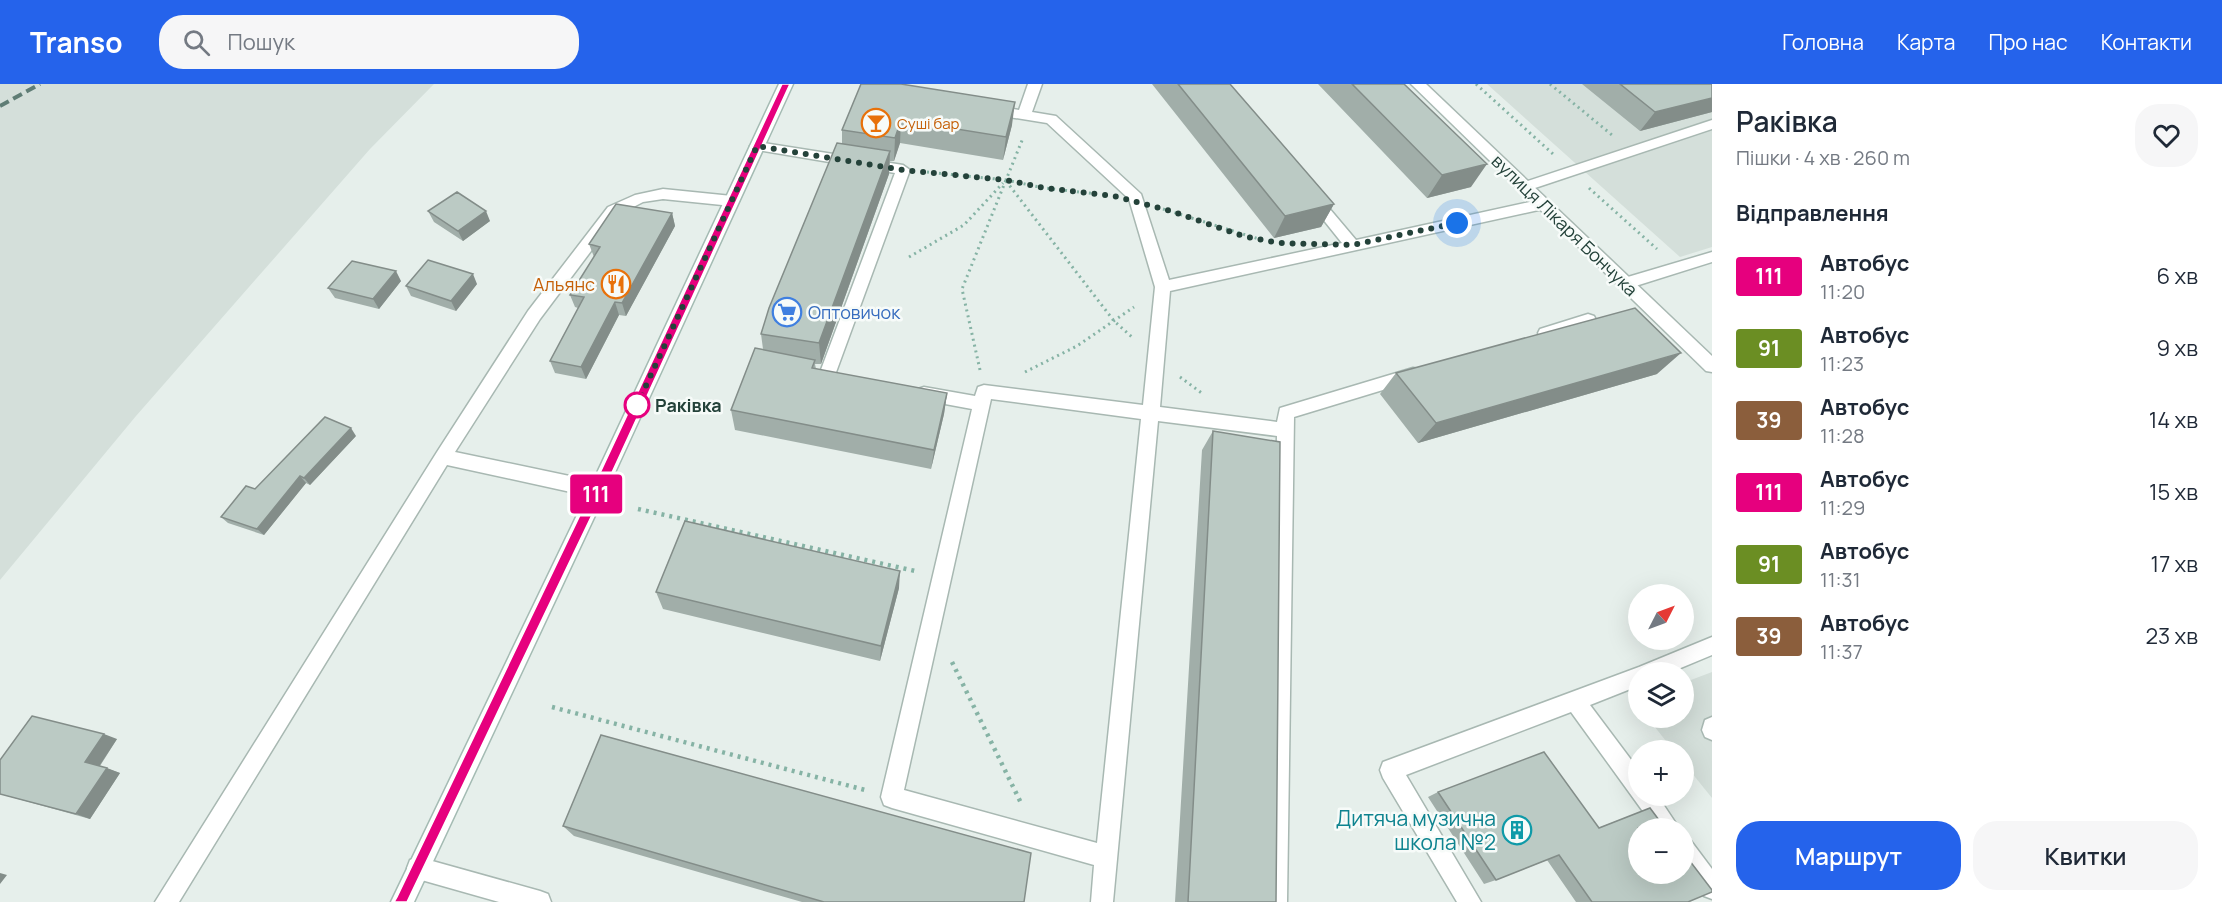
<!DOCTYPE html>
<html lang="uk">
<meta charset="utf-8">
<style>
body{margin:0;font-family:Manrope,sans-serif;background:#f6f6f7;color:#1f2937;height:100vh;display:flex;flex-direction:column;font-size:22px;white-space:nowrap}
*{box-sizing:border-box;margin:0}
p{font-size:20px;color:#747a83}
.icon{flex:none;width:33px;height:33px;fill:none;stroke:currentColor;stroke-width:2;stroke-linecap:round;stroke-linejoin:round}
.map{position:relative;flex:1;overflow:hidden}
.sheet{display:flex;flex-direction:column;background:#fff;width:510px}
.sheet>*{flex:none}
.badge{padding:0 12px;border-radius:4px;font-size:21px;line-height:39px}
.needle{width:39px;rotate:48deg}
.controls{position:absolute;left:1628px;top:500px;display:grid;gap:12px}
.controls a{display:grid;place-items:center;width:66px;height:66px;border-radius:50%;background:#fff;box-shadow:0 6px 24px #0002;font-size:30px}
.you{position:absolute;width:30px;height:30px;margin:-15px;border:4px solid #fff;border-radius:50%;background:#1a73e8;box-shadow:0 0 0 9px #1a73e833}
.map>.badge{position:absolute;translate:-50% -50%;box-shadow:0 0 0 3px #fff}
h2{padding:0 24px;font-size:22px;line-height:54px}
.round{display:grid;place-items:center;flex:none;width:63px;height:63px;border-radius:24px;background:#f6f6f7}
.head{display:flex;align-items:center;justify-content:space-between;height:102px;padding:0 24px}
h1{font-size:28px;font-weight:600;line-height:45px}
.button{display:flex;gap:12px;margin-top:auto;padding:12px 24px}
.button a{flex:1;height:69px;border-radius:24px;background:#2563eb;color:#fff;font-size:24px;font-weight:600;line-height:69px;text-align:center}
.button a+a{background:#f6f6f7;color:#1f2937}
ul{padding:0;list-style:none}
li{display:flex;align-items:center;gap:18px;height:72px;padding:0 24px}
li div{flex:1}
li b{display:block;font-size:22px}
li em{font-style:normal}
li .badge{min-width:66px;font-weight:700;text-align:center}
header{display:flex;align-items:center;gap:36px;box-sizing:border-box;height:84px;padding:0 30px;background:#2563eb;color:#fff}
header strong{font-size:28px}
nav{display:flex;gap:33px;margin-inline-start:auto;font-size:21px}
.search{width:420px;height:54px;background:#f6f6f7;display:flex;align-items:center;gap:15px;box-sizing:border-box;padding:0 21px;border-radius:24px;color:#747a83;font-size:22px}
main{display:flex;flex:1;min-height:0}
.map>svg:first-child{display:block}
</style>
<header>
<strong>Transo</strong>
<div class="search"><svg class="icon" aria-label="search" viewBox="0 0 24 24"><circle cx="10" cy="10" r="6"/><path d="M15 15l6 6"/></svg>Пошук</div>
<nav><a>Головна</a><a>Карта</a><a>Про нас</a><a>Контакти</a></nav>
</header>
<main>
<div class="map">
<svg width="1712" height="818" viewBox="0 0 1712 818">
<rect width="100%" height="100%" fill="#e6efeb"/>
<path fill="#d4dfda" d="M0 0H434L370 65 136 332 0 496Z
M1487 0H1712V163L1680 173Z
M1712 588V714L1683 678V666H1673L1647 633H1683V599Z"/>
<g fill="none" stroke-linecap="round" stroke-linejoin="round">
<g stroke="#a8b8b2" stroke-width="3">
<path id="service" d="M1028 0H1042L1032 28 1056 32 1141 110 1169 196 1342 159 1306 114 1313 109 1318 111 1356 156 1543 115 1550 120 1543 125 1170 207 1160 323 1277 338 1280 324 1413 284 1419 285 1421 290 1419 295 1294 333 1287 818H1265L1277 352 1158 337 1113 818H1091L1094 781 892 724 884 721 881 713 972 325 918 315 916 310 918 305 924 303 975 312 978 303 984 301 1143 321 1155 203 1129 115 1047 39 990 30 983 26 990 22 1019 26ZM991 315 1141 335 1097 759 904 706Z
M1712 36V45L1529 106 1524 108 1517 103 1519 100Z
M757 58 903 81 910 86 835 291 833 296 827 297 821 296 819 291 895 89 752 65 750 62Z
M663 105 732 112 739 117 732 122 663 115 643 118 618 131 540 235 455 368 598 398 604 401 607 406 604 411 598 414 447 381 179 818H155L437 368 528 227 608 123 635 111Z
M1712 168V178L1626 205 1621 203 1618 199 1621 195Z
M1588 230 1594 232 1596 236 1594 240 1546 255 1540 253 1538 249 1540 245Z
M1712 553V571L1671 588H1638V602L1590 621 1638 685V711H1657L1679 744H1655L1571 628 1406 691 1481 818H1457L1383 694 1380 686 1383 678 1639 583Z
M1712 633V656L1705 653 1702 646 1705 636Z
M1683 754 1691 757 1712 785V815L1704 812 1683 784Z
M418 773 540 807 548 810 551 818H499L418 795 410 792 407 784 410 776Z"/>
</g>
<g stroke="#a8b8b2" stroke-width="3">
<path id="tertiary" d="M1411 0H1426L1712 272V288L1706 287Z"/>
</g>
<g stroke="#a4bbb3" stroke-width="3">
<path id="secondary" d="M779 0H793L607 406 414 818H391L589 406Z"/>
</g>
<path stroke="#86b3a5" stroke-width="3" stroke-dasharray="2 4" stroke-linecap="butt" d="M1476 0 1553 70
M1550 0 1612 51
M927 88 1006 96 1023 54
M1006 96 1044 104 1097 110
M1006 97 1114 237 1133 254
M1589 104 1657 165
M1163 125 1262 156
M909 173 964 141 1003 99
M980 286 962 205 1006 96
M1025 288 1077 262 1134 223
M1180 293 1203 310"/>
<path stroke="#86b3a5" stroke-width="4.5" stroke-dasharray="3 5" stroke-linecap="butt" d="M638 425 915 487
M952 578 1021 719
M552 623 865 706"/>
<use href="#service" fill="#fff" fill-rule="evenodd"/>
<use href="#tertiary" fill="#fff" fill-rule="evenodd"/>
<use href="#secondary" fill="#fff" fill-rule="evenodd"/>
<path stroke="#5f7d75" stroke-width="4" stroke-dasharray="10 5" stroke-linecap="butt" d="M0 22 40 0"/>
</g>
<path fill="#a1aea9" d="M861 0 1012 41 1003 76 900 59 894 77H890L889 90 821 280H815L816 285 947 309 944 330 931 385 735 346 731 326 763 265 761 250 842 60V46Z
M1152 0H1230L1334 120 1321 143 1274 154Z
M1318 0H1404L1471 103 1427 114Z
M1582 0H1712V28L1640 47Z
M428 127 490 137 463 157 434 138Z
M672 129 675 142 626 232 619 231 586 295 555 289 550 277 578 224 575 223 570 211 594 173 589 160Z
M401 197 379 225 335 214 328 204Z
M477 200 456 227 411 212 406 202Z
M1396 289 1657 290 1418 359 1380 310Z
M1213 347 1276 818H1175L1202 366Z
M356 352 310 401 306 399 264 451 228 439 221 433 255 405Z
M899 504 880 577 663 525 656 508Z
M117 655 100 682 120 689 90 735 0 710V676Z
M1438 708 1598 744 1650 724 1688 818H1576L1547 776 1496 796 1484 800 1428 713Z
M563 742 1024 818H802L574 752Z"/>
<path fill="#838d89" d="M1712 14V28L1640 47 1655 28Z
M1015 18 1012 41 1003 76 1006 53Z
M901 36 900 59 894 77 895 54Z
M890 67 889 90 821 280 819 259Z
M1487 80 1471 103 1427 114 1442 91Z
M1334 120 1321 143 1274 154 1285 132Z
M486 127 490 137 463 157 458 147Z
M672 129 675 142 626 232 622 219Z
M396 187 401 197 379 225 373 215Z
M473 190 477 200 456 227 451 217Z
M615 218 619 231 586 295 581 283Z
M1681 269 1657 290 1418 359 1436 339Z
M947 309 944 330 931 385 934 366Z
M351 344 356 352 310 401 304 394Z
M300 392 306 399 264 451 257 445Z
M900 487 899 504 880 577 881 562Z
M104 650 117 655 98 684 85 678Z
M107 684 120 689 90 735 76 730Z
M0 789 7 791 0 800Z"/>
<path fill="#bbcac4" stroke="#838d89" stroke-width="1.5" d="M861 0H901L1015 18 1006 53 901 36 895 54 842 46Z
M1178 0H1230L1334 120 1285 132Z
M1352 0H1404L1487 80 1442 91Z
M1620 0H1712V14L1655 28Z
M837 59 890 67 819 259 761 250 769 224Z
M457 108 486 127 458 147 428 127Z
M616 120 672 129 622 219 615 218 581 283 550 277 584 213 570 211 600 163 589 160Z
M428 176 473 190 451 217 406 202Z
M352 177 396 187 373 215 328 204Z
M1635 224 1681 269 1436 339 1396 289Z
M755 264 815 276 812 284 947 309 934 366 731 326Z
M325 333 351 344 304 394 300 392 257 445 221 433 246 402 255 405Z
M1213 347 1280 358 1276 818H1188Z
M685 437 900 487 881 562 656 508Z
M32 632 104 650 85 678 107 684 76 730 0 710V676Z
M601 651 1031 769 1024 818H824L563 742Z
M1544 668 1599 744 1650 724 1665 744H1638V789H1683V768L1712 806V808L1688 818H1592L1559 771 1496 796 1438 708Z"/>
<path fill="#e6007e" stroke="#fff" stroke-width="1.5" d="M782 0H790L604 406 407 818H394L397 813 592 406Z"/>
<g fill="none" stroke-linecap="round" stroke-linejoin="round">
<path stroke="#24423a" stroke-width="6" stroke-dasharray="0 10.8" d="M637 321 757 62 903 86 1006 96 1044 104 1114 112 1171 127 1243 152 1278 159 1352 161 1457 139"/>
</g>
<defs>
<g id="bar-ring" transform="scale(1.5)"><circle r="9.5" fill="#f7fbf9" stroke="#e8710a" stroke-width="1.5"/><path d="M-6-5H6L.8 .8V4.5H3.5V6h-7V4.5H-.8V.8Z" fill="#e8710a"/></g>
<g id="restaurant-ring" transform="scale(1.5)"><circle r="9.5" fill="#f7fbf9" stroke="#e8710a" stroke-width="1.5"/><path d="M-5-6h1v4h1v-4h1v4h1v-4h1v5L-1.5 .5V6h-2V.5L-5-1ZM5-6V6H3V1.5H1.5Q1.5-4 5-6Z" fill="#e8710a"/></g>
<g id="supermarket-ring" transform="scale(1.5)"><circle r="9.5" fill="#f7fbf9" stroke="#3f7fe0" stroke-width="1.5"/><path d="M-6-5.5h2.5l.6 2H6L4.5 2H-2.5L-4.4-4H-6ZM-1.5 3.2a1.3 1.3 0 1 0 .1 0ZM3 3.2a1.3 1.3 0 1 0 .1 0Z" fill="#3f7fe0"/></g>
<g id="building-ring" transform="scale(1.5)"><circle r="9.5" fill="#f7fbf9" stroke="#0f9aa8" stroke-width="1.5"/><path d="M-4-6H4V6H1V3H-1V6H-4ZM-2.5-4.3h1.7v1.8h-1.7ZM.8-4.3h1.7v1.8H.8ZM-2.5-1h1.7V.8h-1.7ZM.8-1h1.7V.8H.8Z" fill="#0f9aa8"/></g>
</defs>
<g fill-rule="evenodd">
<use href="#bar-ring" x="876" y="39"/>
<use href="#restaurant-ring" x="616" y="200"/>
<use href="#supermarket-ring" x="787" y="228"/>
<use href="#building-ring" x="1517" y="746"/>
</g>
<circle fill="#fff" stroke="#e6007e" stroke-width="3" cx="637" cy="321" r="12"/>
<g text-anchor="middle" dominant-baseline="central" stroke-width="5" stroke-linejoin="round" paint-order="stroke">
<g font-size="15" fill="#c56008" stroke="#f7fbf9" text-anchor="start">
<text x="897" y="39">Суші бар</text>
</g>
<g font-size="18" fill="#24423a" stroke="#f7fbf9">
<text transform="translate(1565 141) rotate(44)">вулиця Лікаря Бончука</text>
</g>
<g font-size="18" fill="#c56008" stroke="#f7fbf9" text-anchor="end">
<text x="595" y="200">Альянс</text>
</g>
<g font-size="18" fill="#366cbe" stroke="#f7fbf9" text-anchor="start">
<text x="808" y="228">Оптовичок</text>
</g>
<g font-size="18" font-weight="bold" fill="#24423a" stroke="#f7fbf9" text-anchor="start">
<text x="655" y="321">Раківка</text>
</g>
<g font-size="21" fill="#0d838f" stroke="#f7fbf9" text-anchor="end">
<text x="1496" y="734">Дитяча музична<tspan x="1496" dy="24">школа №2</tspan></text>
</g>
</g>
</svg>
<div class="controls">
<a><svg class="needle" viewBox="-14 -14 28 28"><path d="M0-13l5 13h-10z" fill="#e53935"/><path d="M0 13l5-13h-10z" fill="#747a83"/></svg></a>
<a><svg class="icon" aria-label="layers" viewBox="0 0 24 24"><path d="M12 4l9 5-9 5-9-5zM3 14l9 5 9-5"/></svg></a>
<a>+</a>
<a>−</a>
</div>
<div class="you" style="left:1457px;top:139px"></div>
<b class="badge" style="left:596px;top:410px;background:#e6007e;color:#fff">111</b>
</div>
<section class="sheet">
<div class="head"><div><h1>Раківка</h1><p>Пішки · 4 хв · 260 m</p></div><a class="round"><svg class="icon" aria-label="heart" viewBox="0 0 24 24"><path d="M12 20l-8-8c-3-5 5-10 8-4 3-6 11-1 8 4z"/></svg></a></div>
<h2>Відправлення</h2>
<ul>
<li><span class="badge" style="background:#e6007e;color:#fff">111</span><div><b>Автобус</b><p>11:20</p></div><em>6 хв</em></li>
<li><span class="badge" style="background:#6b8e23;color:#fff">91</span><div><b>Автобус</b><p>11:23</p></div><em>9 хв</em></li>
<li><span class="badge" style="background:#8b5e3c;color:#fff">39</span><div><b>Автобус</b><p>11:28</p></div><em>14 хв</em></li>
<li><span class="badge" style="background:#e6007e;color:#fff">111</span><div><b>Автобус</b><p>11:29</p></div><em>15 хв</em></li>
<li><span class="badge" style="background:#6b8e23;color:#fff">91</span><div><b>Автобус</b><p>11:31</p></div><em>17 хв</em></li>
<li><span class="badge" style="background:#8b5e3c;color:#fff">39</span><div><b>Автобус</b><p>11:37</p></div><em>23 хв</em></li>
</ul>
<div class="button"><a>Маршрут</a><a>Квитки</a></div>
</section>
</main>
